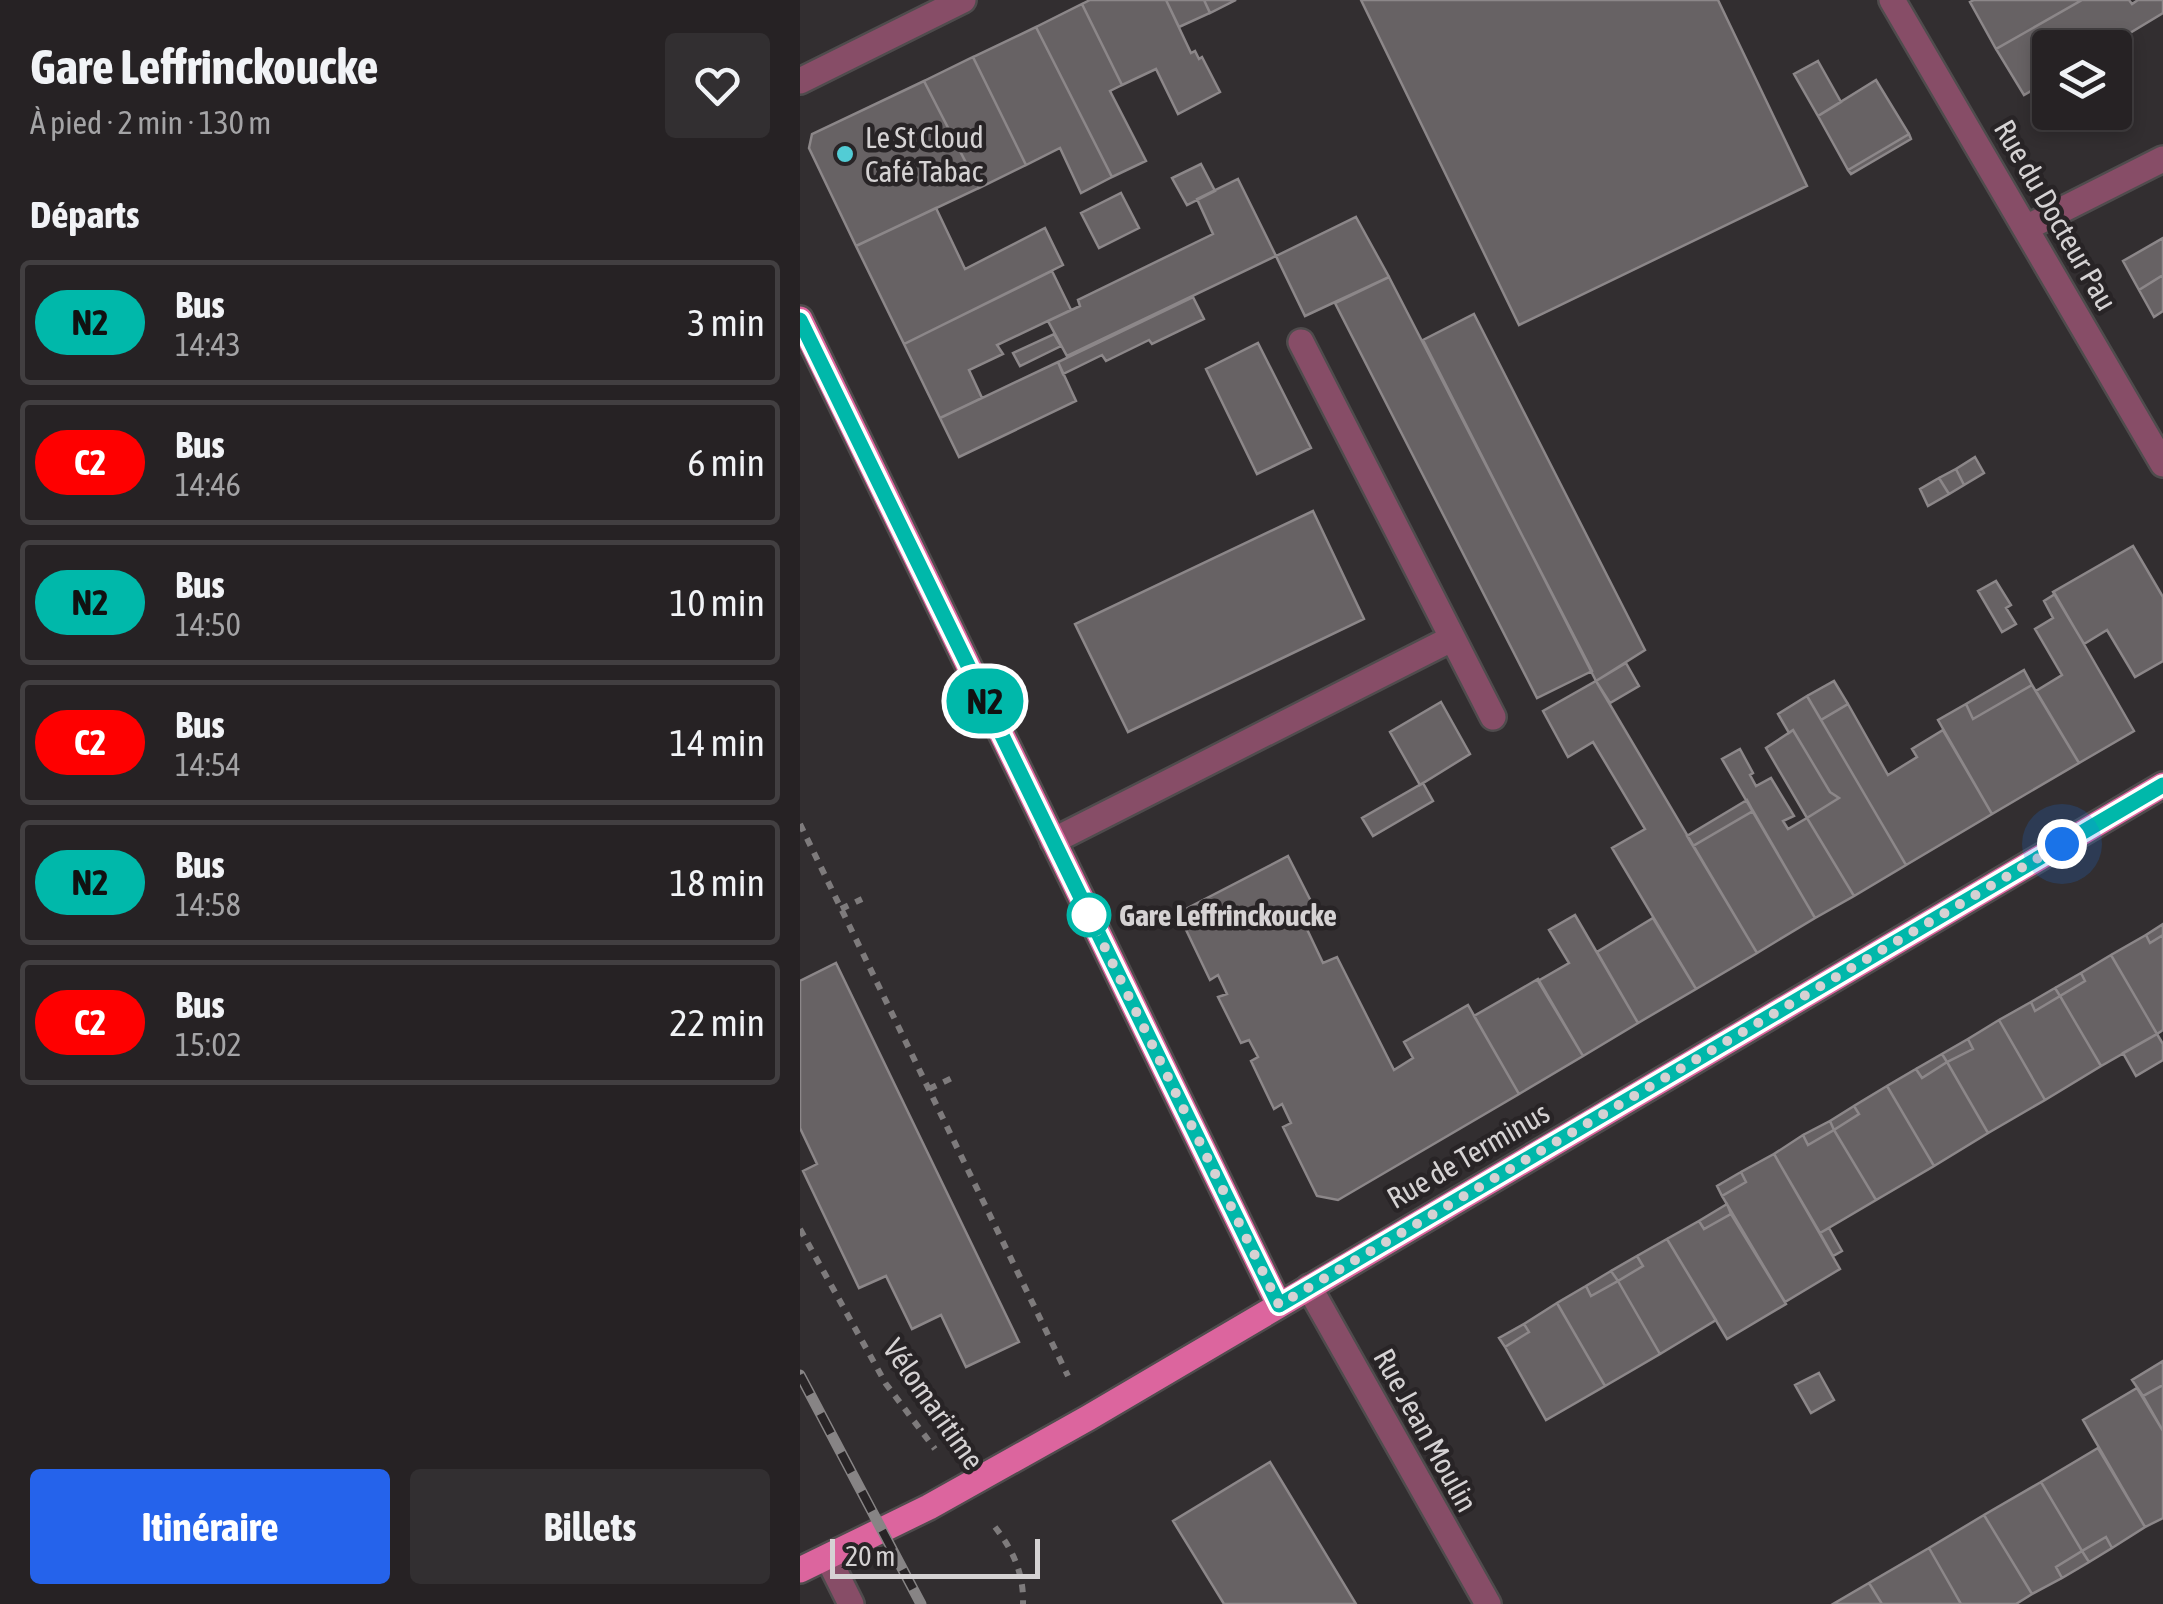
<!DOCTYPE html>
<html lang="fr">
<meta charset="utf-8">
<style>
body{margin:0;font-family:"Asap Condensed",sans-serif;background:#322f31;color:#f1f3f6;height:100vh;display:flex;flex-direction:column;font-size:38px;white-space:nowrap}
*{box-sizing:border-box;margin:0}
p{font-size:32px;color:#a4a4a6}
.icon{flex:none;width:55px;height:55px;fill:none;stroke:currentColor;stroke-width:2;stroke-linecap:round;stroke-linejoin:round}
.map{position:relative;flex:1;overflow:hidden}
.details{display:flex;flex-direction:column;background:#262224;width:800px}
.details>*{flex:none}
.badge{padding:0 20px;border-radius:32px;font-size:35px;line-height:65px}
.buttons{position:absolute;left:1232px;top:30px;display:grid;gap:20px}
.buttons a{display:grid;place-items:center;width:100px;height:100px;border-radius:10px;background:#262224;box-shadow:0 5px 15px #0003,0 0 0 2px #423f41;font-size:50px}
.scale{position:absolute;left:30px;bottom:25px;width:210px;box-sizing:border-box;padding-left:10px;border:5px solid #d5d2d3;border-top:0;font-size:28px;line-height:35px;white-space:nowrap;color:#d5d2d3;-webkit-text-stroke:8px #282426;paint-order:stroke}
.you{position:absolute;width:50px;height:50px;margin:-25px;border:8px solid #fff;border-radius:50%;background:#1a73e8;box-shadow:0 0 0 15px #1a73e833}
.map>.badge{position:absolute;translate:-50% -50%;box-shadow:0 0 0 5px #fff}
h2{padding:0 30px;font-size:38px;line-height:90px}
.round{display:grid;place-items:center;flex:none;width:105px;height:105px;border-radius:10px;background:#322f31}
.summary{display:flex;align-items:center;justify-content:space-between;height:170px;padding:0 30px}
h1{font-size:48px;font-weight:700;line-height:75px}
.action{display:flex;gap:20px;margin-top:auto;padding:20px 30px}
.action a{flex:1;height:115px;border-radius:10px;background:#2563eb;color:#fff;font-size:40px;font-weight:700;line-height:115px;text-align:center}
.action a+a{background:#322f31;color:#f1f3f6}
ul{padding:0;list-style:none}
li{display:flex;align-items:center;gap:30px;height:125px;margin:0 20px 15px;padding:0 10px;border:5px solid #423f41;border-radius:10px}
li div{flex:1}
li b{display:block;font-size:38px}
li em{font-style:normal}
li .badge{min-width:110px;font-weight:700;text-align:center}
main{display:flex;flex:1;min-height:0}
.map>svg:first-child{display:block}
</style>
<main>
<section class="details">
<div class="summary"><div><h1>Gare Leffrinckoucke</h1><p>À pied · 2 min · 130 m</p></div><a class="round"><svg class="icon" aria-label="heart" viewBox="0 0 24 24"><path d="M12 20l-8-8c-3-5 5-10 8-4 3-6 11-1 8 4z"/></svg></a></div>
<h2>Départs</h2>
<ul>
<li><span class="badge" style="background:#00b8aa;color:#111">N2</span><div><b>Bus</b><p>14:43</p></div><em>3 min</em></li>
<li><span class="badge" style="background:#fe0000;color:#fff">C2</span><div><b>Bus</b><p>14:46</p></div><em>6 min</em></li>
<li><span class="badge" style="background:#00b8aa;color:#111">N2</span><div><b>Bus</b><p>14:50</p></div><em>10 min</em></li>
<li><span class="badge" style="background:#fe0000;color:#fff">C2</span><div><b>Bus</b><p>14:54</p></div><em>14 min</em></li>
<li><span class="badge" style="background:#00b8aa;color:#111">N2</span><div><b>Bus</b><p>14:58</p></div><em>18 min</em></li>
<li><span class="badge" style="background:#fe0000;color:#fff">C2</span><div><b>Bus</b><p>15:02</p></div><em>22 min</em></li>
</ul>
<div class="action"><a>Itinéraire</a><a>Billets</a></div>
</section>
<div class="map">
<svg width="1363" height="1604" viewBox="0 0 1363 1604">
<rect width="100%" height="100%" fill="#322e30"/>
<path fill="#676264" stroke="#8c8789" stroke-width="2.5" d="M290 0H366L391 53 395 51 399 59 402 57 420 92 378 114 356 69 322 85 282 4Z
M366 0H404L410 13 379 27Z
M404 0H436L410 13Z
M561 0H918L1007 186 719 325Z
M1174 0H1282L1196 49 1170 2Z
M1282 0H1329L1332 4 1338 0H1363V13L1305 48H1250V80L1224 95 1196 49Z
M282 4 322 85 310 91 346 161 312 177 236 27Z
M236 27 312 177 281 193 260 148 226 165 173 57Z
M173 57 226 165 179 188 124 81Z
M1018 61 1041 102 1018 116 994 74Z
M1076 80 1109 134 1048 170 1018 116Z
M124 81 179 188 56 246 9 148 12 134Z
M1109 134 1111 139 1051 174 1048 170Z
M401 164 415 191 387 205 372 178Z
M438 179 476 256 267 356 248 321 280 306 278 300 413 234 397 199Z
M321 193 339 228 299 248 281 213Z
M136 208 165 269 245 228 263 265 104 344 56 246Z
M556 217 589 277 505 316 476 256Z
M1363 238V275L1339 290 1323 261Z
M252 271 271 310 197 345 203 354 169 370 182 398 140 418 104 344Z
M1363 275V311L1354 317 1339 290Z
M589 277 792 671 737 698 535 303Z
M393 297 404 319 352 344 349 340 306 361 302 355 263 374 258 362Z
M674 314 845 650 796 681 623 340Z
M254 334 261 346 220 366 213 353Z
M458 343 511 448 457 474 406 369Z
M258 362 276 401 159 457 140 418Z
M1175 457 1184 473 1164 485 1156 469Z
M1156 469 1164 485 1149 494 1139 478Z
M1139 478 1149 494 1128 506 1120 489Z
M513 511 564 619 328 732 275 624Z
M1333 546 1363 597V661L1335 677 1307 630 1284 644 1253 592Z
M1196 581 1211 605 1206 608 1216 624 1202 632 1178 591Z
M1255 594 1334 731 1279 763 1236 691 1262 675 1235 629 1253 618 1244 601Z
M826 663 839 686 810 703 796 681Z
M1224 670 1232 685 1173 719 1166 704Z
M796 681 957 953 896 989 812 848 845 829 793 742 768 757 743 711Z
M1034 681 1048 704 1021 720 1007 696Z
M1232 685 1279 763 1192 814 1138 720 1166 704 1173 719Z
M1007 696 1106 865 1054 896 1007 818 1039 798 1030 792 993 730 989 733 978 714Z
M641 702 670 754 620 785 590 732Z
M1048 704 1088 775 1117 757 1112 749 1143 730 1192 814 1106 865 1021 720Z
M993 730 1030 792 1039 798 1007 818 966 748Z
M940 749 953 773 950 775 956 786 971 778 994 816 983 821 988 829 1007 818 1054 896 1015 918 922 759Z
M623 783 633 801 573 836 562 818Z
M947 800 953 811 893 846 887 836Z
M953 811 1015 918 957 953 893 846Z
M488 856 519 917 505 925 523 963 537 957 594 1070 613 1058 604 1042 668 1005 719 1094 538 1200 517 1196 483 1127 491 1123 482 1104 474 1109 451 1061 458 1057 449 1040 441 1043 418 997 427 994 418 975 410 980 378 913Z
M775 915 838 1023 783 1056 738 981 769 963 749 930Z
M853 918 896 989 838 1023 797 952Z
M1363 924V935L1350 943 1346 935Z
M1346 935 1350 943 1363 935V1030L1357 1034 1311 955Z
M1311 955 1357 1034 1301 1066 1260 996 1285 981 1281 973Z
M36 963 219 1342 166 1367 141 1315 112 1329 86 1276 59 1288 3 1171 17 1164 0 1128V981Z
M1281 973 1285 981 1260 996 1255 988Z
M738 979 783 1056 719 1094 674 1016Z
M1255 988 1260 996 1235 1011 1231 1002Z
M1260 996 1301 1066 1245 1100 1199 1020 1231 1002 1235 1011Z
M1199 1020 1245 1100 1188 1133 1147 1062 1173 1049 1168 1039Z
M1357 1034 1363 1044V1060L1336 1076 1323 1053Z
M1168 1039 1173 1049 1147 1062 1142 1054Z
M1142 1054 1147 1062 1122 1078 1116 1069Z
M1147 1062 1188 1133 1134 1166 1087 1086 1116 1069 1122 1078Z
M1087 1086 1134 1166 1076 1200 1034 1130 1059 1114 1054 1106Z
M1054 1106 1059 1114 1034 1130 1030 1121Z
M1030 1121 1034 1130 1008 1145 1003 1135Z
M1034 1130 1076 1200 1020 1233 974 1154 1003 1135 1008 1145Z
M974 1154 1040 1269 985 1302 922 1196 946 1182 941 1172Z
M941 1172 946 1182 922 1196 917 1186Z
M927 1204 931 1214 904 1229 899 1221Z
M931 1214 986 1304 927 1339 867 1239 899 1221 904 1229Z
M1029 1228 1042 1251 1033 1256 1020 1233Z
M867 1239 916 1320 860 1354 818 1281 843 1266 837 1256Z
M837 1256 843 1266 818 1281 811 1271Z
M811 1271 818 1281 791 1296 786 1286Z
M818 1281 860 1354 805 1386 757 1303 786 1286 791 1296Z
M757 1303 805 1386 746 1420 705 1347 729 1332 724 1324Z
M724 1324 729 1332 705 1347 699 1338Z
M1363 1361V1385L1343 1396 1332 1380Z
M1019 1373 1034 1400 1011 1413 995 1385Z
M1363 1385V1431L1343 1396Z
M1337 1388 1363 1431V1518L1345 1527 1283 1420Z
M1298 1448 1345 1527 1312 1548 1306 1537 1282 1551 1241 1482Z
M470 1462 556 1604H424L373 1521Z
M1241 1482 1282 1551 1256 1567 1262 1578 1232 1594 1184 1515Z
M1184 1515 1232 1594 1216 1604H1161L1129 1548Z
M1306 1537 1312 1548 1289 1562 1282 1551Z
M1129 1548 1161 1604H1082L1069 1583Z
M1282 1551 1289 1562 1262 1578 1256 1567Z
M1069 1583 1082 1604H1033Z"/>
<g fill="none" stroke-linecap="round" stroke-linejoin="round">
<g stroke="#4f4c4d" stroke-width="30">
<path id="minor" d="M1092 0 1363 464
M0 81 163 0
M1226 228 1363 159
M501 342 693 717
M253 841 651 639
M509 1287 688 1604
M28 1558 51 1604"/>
</g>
<g stroke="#4f4c4d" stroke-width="30">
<path id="major" d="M0 319 479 1305
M0 1570 129 1507 288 1418 1363 785"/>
</g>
<path stroke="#7e7b7c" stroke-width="6" stroke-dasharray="8 8" stroke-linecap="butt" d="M0 824 268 1376
M41 909 62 899
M129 1089 152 1078
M0 1229 86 1384 135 1449
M195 1527C213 1550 224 1574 223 1604"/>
<use href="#minor" stroke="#874d67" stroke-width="25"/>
<use href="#major" stroke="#dc659e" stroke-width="25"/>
<g stroke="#878485" stroke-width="11">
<path id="rail" d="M0 1375 121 1604"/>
</g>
<use href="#rail" stroke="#282426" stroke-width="8" stroke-dasharray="22" stroke-linecap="butt"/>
</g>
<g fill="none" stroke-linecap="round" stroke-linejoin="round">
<g stroke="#fff" stroke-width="22">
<path id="line" d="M0 320 479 1305 1363 785"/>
</g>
<use href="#line" stroke="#00b8aa" stroke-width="15"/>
<path stroke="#d5d2d3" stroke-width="10" stroke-dasharray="0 18" d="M289 915 479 1305 1262 844"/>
</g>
<circle fill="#52ccd5" stroke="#282426" stroke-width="4" cx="45" cy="154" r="10"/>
<circle fill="#fff" stroke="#00b8aa" stroke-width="5" cx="289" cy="915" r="20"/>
<g text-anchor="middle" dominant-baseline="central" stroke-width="9" stroke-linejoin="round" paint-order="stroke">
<g font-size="30" fill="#d5d2d3" stroke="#282426" text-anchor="start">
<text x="65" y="137">Le St Cloud<tspan x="65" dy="34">Café Tabac</tspan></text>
</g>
<g font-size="30" fill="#d5d2d3" stroke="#282426">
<text transform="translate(1256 215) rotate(60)">Rue du Docteur Pau</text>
<text transform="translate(668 1155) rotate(-30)">Rue de Terminus</text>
<text transform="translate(134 1404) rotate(55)">Vélomaritime</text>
<text transform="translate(626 1430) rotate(61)">Rue Jean Moulin</text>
</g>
<g font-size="30" font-weight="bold" fill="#d5d2d3" stroke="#282426" text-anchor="start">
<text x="319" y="915">Gare Leffrinckoucke</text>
</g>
</g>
</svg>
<div class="buttons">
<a><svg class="icon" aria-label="layers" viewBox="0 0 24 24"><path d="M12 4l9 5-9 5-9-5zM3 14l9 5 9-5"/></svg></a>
</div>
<div class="scale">20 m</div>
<div class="you" style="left:1262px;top:844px"></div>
<b class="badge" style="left:185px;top:701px;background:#00b8aa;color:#111">N2</b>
</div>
</main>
